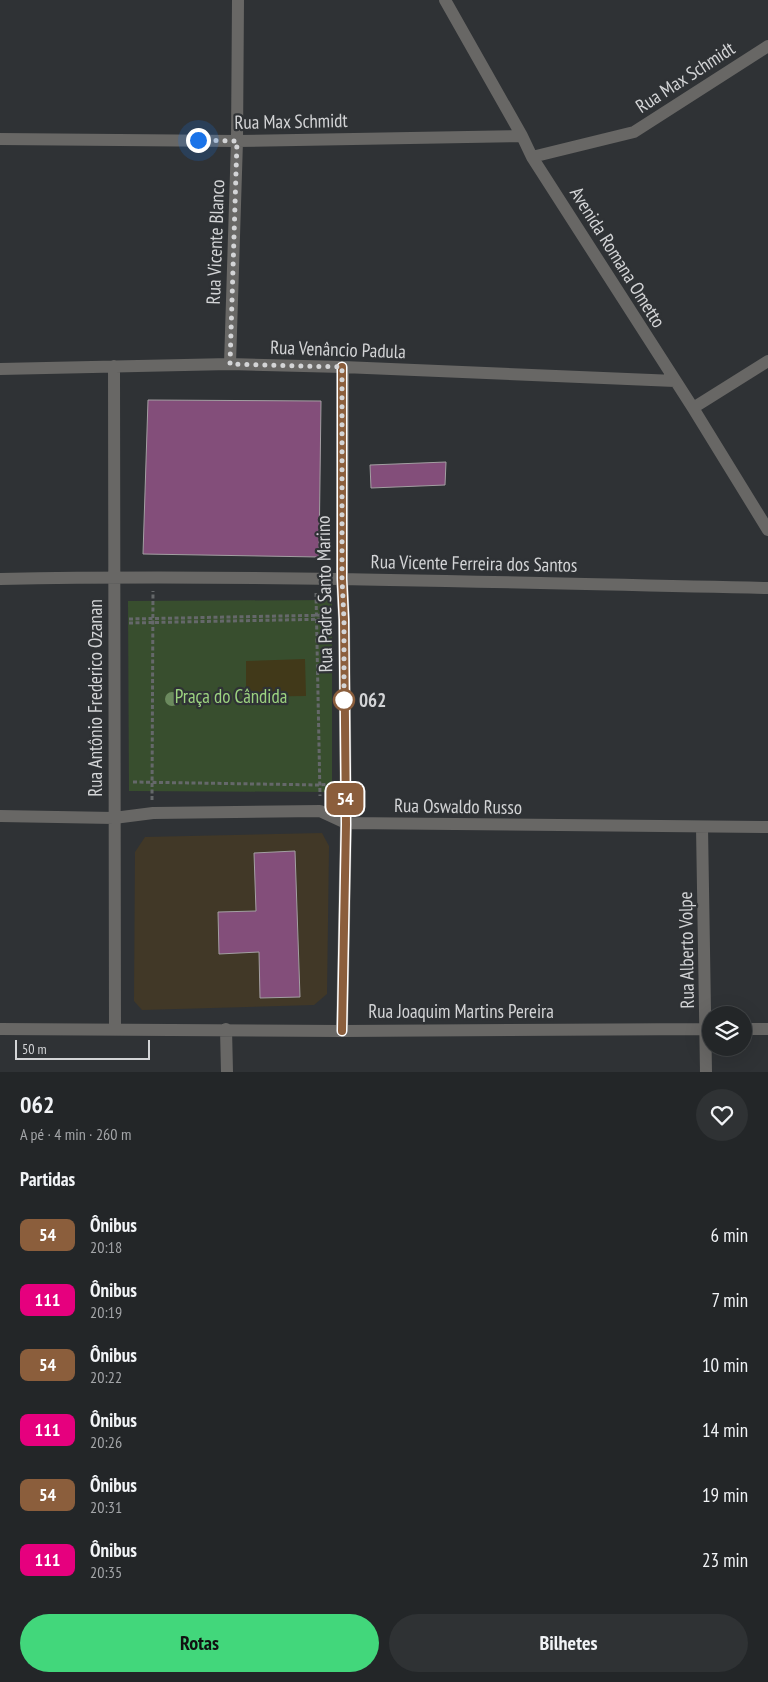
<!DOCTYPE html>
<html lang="pt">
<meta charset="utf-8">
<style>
body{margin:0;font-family:"PT Sans Narrow",sans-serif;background:#2f3234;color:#f1f3f6;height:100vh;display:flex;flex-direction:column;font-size:19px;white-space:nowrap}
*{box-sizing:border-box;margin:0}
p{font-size:16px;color:#a3a5a8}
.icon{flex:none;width:28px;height:28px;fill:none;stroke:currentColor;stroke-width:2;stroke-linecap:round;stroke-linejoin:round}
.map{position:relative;height:1072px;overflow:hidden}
.sheet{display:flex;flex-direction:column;background:#232628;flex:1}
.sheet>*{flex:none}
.badge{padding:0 10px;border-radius:8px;font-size:18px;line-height:32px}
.fabs{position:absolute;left:702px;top:1006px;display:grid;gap:10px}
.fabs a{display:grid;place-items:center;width:50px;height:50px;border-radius:50%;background:#232628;box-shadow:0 5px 20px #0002,0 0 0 1px #404345;font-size:25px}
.scale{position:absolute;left:15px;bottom:12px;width:135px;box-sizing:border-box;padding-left:5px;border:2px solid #d3d4d6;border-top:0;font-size:14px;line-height:18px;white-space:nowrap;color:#d3d4d6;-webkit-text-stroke:4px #2f3235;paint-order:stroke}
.you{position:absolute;width:25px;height:25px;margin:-12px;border:4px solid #fff;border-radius:50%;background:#1a73e8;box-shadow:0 0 0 8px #1a73e833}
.map>.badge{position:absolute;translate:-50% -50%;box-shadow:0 0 0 2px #fff}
h2{padding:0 20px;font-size:19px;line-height:45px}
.round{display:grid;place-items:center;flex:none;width:52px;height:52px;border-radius:26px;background:#2f3234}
.headline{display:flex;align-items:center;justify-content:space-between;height:85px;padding:0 20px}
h1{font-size:24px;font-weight:700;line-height:38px}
.button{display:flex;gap:10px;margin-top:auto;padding:10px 20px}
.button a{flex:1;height:58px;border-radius:30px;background:#42d77b;color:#111;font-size:20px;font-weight:700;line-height:58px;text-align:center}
.button a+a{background:#2f3234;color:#f1f3f6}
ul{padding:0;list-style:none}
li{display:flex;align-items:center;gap:15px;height:65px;padding:0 20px}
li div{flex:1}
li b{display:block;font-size:19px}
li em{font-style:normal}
li .badge{min-width:55px;font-weight:700;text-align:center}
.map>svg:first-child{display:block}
</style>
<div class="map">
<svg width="768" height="1072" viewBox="0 0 768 1072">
<rect width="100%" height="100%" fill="#2f3235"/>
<path fill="#413827" d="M322 833 329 846 327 994 314 1005 142 1010 134 1001 135 852 145 837Z"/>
<path fill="#384e2e" d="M332 600V792L129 791 128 601Z"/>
<path fill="#413919" d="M305 659 306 696 246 697V661Z"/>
<path fill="#834e7a" stroke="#a39fa2" d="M148 400 321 401 319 557 143 554Z
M446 462 445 485 371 488 370 465Z
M295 851 300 997 260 998 259 952 219 954 218 912 256 911 254 853Z"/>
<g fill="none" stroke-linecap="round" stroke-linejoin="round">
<path stroke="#65686a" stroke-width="3" stroke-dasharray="4 2.5" stroke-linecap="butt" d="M316 593 320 796
M129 619 330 615
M129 623 330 619
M133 782 319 785 333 784
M152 800 153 591"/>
<path stroke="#686765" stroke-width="12" d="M445 0 522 136 532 157 693 408 768 530
M0 139 237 141 522 136
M532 157 634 132 768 46
M230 364 237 141 238 0
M114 366 115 1030
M0 369 230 364 343 367 675 381
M693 408 768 361
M0 579C256 574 512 583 768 588
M0 816 114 818 153 813 320 811 346 823 768 827
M702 827 706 1072
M0 1029 342 1031 711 1029
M226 1029 227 1072
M744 1029H768
M342 1031 346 823 344 620 342 579 343 367"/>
</g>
<circle fill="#6b8a5e" cx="172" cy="699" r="7"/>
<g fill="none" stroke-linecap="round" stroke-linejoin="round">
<g stroke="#fff" stroke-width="11">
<path id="line" d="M342 1031 346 824 344 620 342 579V367"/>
</g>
<use href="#line" stroke="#8b5e3c" stroke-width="8"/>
<path stroke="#d3d4d6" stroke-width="5" stroke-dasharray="0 9" d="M198 140 237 141 230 364 342 367V579L344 620V700"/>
</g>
<circle fill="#fff" stroke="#8b5e3c" stroke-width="2.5" cx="344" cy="700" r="10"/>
<g text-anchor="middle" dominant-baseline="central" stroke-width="4.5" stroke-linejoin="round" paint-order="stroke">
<g font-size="19" fill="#d3d4d6" stroke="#2f3235">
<text transform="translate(685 77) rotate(-33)">Rua Max Schmidt</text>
<text transform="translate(291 121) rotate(-1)">Rua Max Schmidt</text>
<text transform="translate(215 242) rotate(-88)">Rua Vicente Blanco</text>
<text transform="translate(618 257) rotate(58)">Avenida Romana Ometto</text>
<text transform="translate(338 349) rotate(2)">Rua Venâncio Padula</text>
<text transform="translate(474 563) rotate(1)">Rua Vicente Ferreira dos Santos</text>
<text transform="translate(324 594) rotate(-91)">Rua Padre Santo Marino</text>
<text transform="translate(95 698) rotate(-90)">Rua Antônio Frederico Ozanan</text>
<text transform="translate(458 806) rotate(1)">Rua Oswaldo Russo</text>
<text transform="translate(686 950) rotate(-91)">Rua Alberto Volpe</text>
<text x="461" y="1011">Rua Joaquim Martins Pereira</text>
</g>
<g font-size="19" fill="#9cd280" stroke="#2f3235">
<text x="231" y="696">Praça do Cândida</text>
</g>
<g font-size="19" font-weight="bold" fill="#d3d4d6" stroke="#2f3235" text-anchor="start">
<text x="359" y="700">062</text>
</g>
</g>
</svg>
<div class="fabs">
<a><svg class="icon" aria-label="layers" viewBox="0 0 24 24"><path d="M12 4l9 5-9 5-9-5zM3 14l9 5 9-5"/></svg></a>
</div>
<div class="scale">50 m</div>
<div class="you" style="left:198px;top:140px"></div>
<b class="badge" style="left:345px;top:799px;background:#8b5e3c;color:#fff">54</b>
</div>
<section class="sheet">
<div class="headline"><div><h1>062</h1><p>A pé · 4 min · 260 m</p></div><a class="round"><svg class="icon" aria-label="heart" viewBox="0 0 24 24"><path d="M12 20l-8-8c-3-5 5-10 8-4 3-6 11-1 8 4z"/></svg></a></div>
<h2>Partidas</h2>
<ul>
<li><span class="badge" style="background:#8b5e3c;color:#fff">54</span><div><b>Ônibus</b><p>20:18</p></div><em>6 min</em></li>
<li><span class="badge" style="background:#e6007e;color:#fff">111</span><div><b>Ônibus</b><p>20:19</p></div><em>7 min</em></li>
<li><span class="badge" style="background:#8b5e3c;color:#fff">54</span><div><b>Ônibus</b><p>20:22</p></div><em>10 min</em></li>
<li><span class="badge" style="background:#e6007e;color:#fff">111</span><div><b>Ônibus</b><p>20:26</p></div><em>14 min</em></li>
<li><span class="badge" style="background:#8b5e3c;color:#fff">54</span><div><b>Ônibus</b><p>20:31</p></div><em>19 min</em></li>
<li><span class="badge" style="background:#e6007e;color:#fff">111</span><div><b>Ônibus</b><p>20:35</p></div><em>23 min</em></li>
</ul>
<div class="button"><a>Rotas</a><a>Bilhetes</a></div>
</section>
